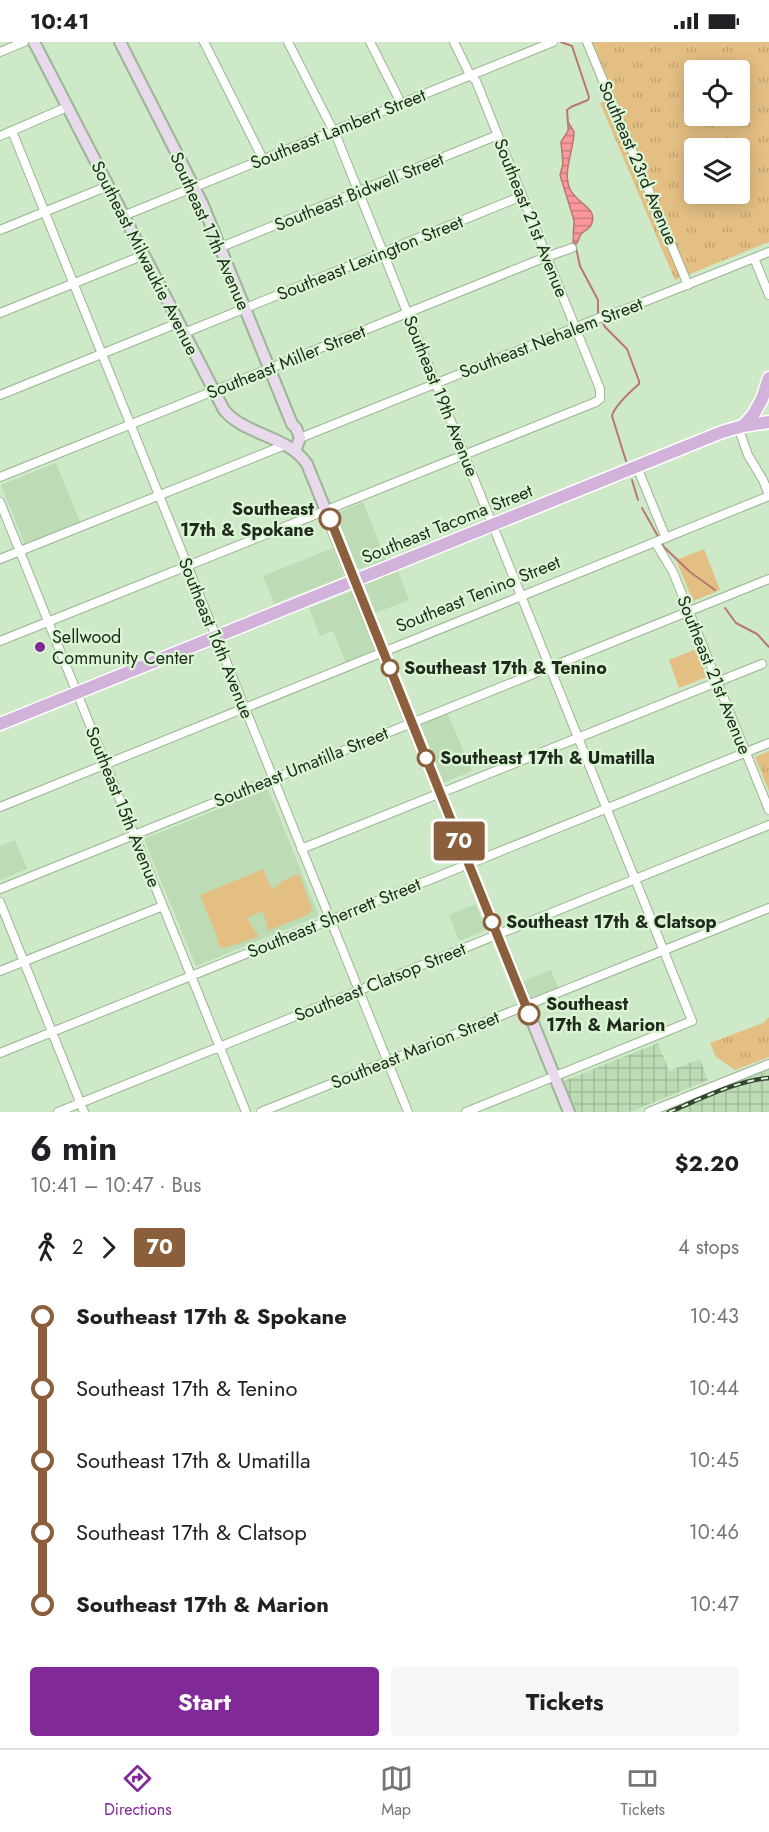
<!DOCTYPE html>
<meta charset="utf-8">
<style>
body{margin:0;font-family:Jost,sans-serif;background:#f6f6f6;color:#202124;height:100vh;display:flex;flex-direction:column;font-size:22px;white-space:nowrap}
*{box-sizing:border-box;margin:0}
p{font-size:20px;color:#757577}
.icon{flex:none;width:33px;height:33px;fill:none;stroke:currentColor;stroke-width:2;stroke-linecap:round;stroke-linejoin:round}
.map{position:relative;height:1070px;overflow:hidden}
.details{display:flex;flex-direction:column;background:#fff;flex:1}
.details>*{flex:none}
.badge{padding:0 12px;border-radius:4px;font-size:21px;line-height:39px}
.fabs{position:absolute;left:684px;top:18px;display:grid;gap:12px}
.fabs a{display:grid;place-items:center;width:66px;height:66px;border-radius:6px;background:#fff;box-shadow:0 3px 15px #0003;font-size:30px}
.map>.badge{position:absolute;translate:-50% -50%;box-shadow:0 0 0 3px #fff}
.legs{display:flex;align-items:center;gap:9px;height:66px;padding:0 30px;font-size:20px}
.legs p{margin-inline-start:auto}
.summary{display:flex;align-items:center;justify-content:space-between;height:102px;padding:0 30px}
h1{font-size:33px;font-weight:700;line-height:45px}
.cta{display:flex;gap:12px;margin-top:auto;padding:12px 30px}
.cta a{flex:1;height:69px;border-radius:6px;background:#812997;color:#fff;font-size:24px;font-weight:700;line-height:69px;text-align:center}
.cta a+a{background:#f6f6f6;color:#202124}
ul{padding:0 30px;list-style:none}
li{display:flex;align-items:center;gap:21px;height:72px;font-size:22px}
li i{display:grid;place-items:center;width:9px;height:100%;margin:0 8px;background:currentColor}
li i::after{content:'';width:15px;height:15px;margin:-8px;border:4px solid;border-radius:50%;background:#fff}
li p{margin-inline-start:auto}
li:first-child i{background:linear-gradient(#0000 50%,currentColor 0)}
li:last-child i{background:linear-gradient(currentColor 50%,#0000 0)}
.status{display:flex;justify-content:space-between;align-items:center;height:42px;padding:0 30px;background:#fff;direction:ltr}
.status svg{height:16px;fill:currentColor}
.dock{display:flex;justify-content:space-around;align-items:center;height:84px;border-top:2px solid #e0e0e0;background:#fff;font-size:16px;color:#757577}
.dock a{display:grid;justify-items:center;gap:3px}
.dock .current{color:#812997}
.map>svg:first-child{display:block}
</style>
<div class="status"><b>10:41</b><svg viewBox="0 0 49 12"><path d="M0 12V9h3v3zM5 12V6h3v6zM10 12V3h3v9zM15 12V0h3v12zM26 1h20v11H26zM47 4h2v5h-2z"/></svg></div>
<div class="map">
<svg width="769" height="1070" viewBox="0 0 769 1070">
<defs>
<pattern id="industrial-grid" width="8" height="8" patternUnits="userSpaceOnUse" patternTransform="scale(1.5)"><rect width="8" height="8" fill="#bddcb5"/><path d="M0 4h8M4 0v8" fill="none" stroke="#a2bd9b"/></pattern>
<pattern id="park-tufts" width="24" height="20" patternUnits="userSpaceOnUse" patternTransform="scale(1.5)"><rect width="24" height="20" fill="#e4bf84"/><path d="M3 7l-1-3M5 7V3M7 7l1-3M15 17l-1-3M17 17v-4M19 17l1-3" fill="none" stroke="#c3a471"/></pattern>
<pattern id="water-rules" width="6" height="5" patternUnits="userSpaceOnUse" patternTransform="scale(1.5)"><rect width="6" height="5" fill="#fb989a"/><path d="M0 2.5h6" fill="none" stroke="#cb7c7d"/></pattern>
</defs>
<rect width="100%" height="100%" fill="#cee9c7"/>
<path fill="#bddcb5" d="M56 421 80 480 25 503 1 443Z
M363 460 386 518 359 527 352 521 333 473Z
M333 506 343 533 342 535 274 562 263 534Z
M398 529 409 558 373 572 363 548 364 542Z
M350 550 356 555 376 607 375 610 346 621 333 589 320 594 309 566Z
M447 670 472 729 443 741 420 683Z
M268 747 319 874 196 924 144 797Z
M15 798 27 827 0 838V804Z
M476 862 486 888 459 899 449 873Z
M551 928 558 946 529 958 521 940Z"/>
<path fill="url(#industrial-grid)" d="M658 1001 669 1029 700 1017 708 1038 630 1070H576L564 1039Z
M769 1027V1070H663L738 1040Z"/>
<path fill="#e4bf84" d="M704 507 720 548 693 559 676 518Z
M696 607 707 635 679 646 669 618Z
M263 827 272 848 284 838 299 832 312 866 309 872 268 889 263 869 247 876 259 895 223 906 219 904 215 890 200 853Z"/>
<path fill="url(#park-tufts)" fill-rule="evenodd" d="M591 0H769V200L675 238 600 61 614 55ZM694 28H740V74H694ZM694 106H740V152H694Z
M769 709V749L755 715Z
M769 975V1015L735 1028 716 1015 710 1001 763 981Z"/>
<path fill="url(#water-rules)" stroke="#b97774" stroke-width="1.5" d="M568 80 574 90C574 108 562 130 570 147 577 163 601 166 590 185L581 192 577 201 573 203 574 178 560 133 563 122 561 100 568 89Z"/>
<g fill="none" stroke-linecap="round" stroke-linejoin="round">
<path stroke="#b97774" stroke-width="2" d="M561 0 572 4 589 55 588 58 571 65 567 68 568 81
M575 201 580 224 598 258V270L602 279 605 285 627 307 639 339V342C631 349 614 365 612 374L626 419
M632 438 638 458
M642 466 664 505 690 530 715 548
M725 566 736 581 757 592 769 605"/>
<g stroke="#9cb595" stroke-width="10">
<path id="street" d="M204 0 263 117
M288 0 337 96 692 979 466 1070
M370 0 401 61
M587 0 688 243
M0 10 24 0
M12 89 408 1070
M0 94 67 65
M123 174 553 0
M0 188 108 144
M221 205 498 93
M754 216 769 253
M0 271 144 213
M184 291 522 154
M0 353 178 281
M738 385 748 413 763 438 769 453
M300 396 609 272 621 269 769 210
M637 425 666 496
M0 435 546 215 572 206
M0 460 246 1070
M655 500 673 530 769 768
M0 517 285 403
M0 599 596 360 600 357V347L476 39 470 33 454 0
M0 765 769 454
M301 807 762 622
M0 847 769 537
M0 860 84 1070
M0 929 163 864
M0 1011 769 701
M58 1070 769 783
M261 1070 769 866
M649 1070 769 1022"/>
</g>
<g stroke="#9cb595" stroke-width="14">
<path id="secondary" d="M34 0 224 368C246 394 287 393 307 422L569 1070
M120 0 202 161 292 382 296 386 300 396 295 409"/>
</g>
<g stroke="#fff" stroke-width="15">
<path id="primary" d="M743 384 753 373 762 357 769 336
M0 682 722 390 743 384 769 380"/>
</g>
<use href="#street" stroke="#fff" stroke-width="8"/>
<use href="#secondary" stroke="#e8d9ed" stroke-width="10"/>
<use href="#primary" stroke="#d2b2db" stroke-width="12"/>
<g stroke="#364232" stroke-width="4.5">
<path id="rail" d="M669 1070C701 1057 735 1039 769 1036"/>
</g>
<use href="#rail" stroke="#dbf6d4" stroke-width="2" stroke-dasharray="7" stroke-linecap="butt"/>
</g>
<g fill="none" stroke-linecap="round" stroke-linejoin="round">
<g stroke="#fff" stroke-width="14">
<path id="line-1" d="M330 477 529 972"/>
</g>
<use href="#line-1" stroke="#8b5e3c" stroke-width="9"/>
</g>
<g fill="#fff" stroke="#8b5e3c" stroke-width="3">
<circle cx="330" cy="477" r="10"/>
<circle cx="390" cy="626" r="8"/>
<circle cx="426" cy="716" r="8"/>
<circle cx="492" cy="880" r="8"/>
<circle cx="529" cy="972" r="10"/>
</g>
<circle fill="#812997" stroke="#dbf6d4" stroke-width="2" cx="40" cy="605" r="6"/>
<g text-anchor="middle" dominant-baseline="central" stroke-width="4.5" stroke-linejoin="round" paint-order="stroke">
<g font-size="18" fill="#1f291c" stroke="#dbf6d4">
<text transform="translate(338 87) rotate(-22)">Southeast Lambert Street</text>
<text transform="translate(638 121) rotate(67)">Southeast 23rd Avenue</text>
<text transform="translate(359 150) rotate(-22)">Southeast Bidwell Street</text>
<text transform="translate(531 176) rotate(68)">Southeast 21st Avenue</text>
<text transform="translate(210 189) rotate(66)">Southeast 17th Avenue</text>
<text transform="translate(145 216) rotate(63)">Southeast Milwaukie Avenue</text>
<text transform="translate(370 216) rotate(-22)">Southeast Lexington Street</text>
<text transform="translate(551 296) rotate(-21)">Southeast Nehalem Street</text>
<text transform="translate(286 320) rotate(-22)">Southeast Miller Street</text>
<text transform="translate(441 354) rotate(68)">Southeast 19th Avenue</text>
<text transform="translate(447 482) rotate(-22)">Southeast Tacoma Street</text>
<text transform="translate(478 552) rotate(-22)">Southeast Tenino Street</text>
<text transform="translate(216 596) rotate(68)">Southeast 16th Avenue</text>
<text transform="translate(714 633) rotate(68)">Southeast 21st Avenue</text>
<text transform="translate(301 725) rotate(-22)">Southeast Umatilla Street</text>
<text transform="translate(123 765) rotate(68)">Southeast 15th Avenue</text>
<text transform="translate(334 876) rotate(-22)">Southeast Sherrett Street</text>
<text transform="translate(380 940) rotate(-22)">Southeast Clatsop Street</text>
<text transform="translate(415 1008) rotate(-22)">Southeast Marion Street</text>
</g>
<g font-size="18" font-weight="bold" fill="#1f291c" stroke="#dbf6d4" text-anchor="start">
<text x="314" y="467" text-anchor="end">Southeast<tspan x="314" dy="21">17th &amp; Spokane</tspan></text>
<text x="404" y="626">Southeast 17th &amp; Tenino</text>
<text x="440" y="716">Southeast 17th &amp; Umatilla</text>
<text x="506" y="880">Southeast 17th &amp; Clatsop</text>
<text x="546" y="962">Southeast<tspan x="546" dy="21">17th &amp; Marion</tspan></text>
</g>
<g font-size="18" fill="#1f291c" stroke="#dbf6d4" text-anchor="start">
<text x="52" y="595">Sellwood<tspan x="52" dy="21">Community Center</tspan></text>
</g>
</g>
</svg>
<div class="fabs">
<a><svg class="icon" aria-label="locate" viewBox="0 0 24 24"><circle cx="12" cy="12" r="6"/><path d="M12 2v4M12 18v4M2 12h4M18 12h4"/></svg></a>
<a><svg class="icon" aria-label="layers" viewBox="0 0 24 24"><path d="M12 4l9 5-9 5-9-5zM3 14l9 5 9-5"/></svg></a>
</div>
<b class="badge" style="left:459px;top:799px;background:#8b5e3c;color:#fff">70</b>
</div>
<section class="details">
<div class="summary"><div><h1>6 min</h1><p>10:41 – 10:47 · Bus</p></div><b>$2.20</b></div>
<div class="legs"><svg class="icon" aria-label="walk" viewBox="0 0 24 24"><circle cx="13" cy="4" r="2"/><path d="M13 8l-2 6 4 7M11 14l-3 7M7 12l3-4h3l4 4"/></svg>2<svg class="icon" aria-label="forward" viewBox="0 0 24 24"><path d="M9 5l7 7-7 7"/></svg><b class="badge" style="background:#8b5e3c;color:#fff">70</b><p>4 stops</p></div>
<ul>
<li><i style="color:#8b5e3c"></i><b>Southeast 17th &amp; Spokane</b><p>10:43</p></li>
<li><i style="color:#8b5e3c"></i><span>Southeast 17th &amp; Tenino</span><p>10:44</p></li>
<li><i style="color:#8b5e3c"></i><span>Southeast 17th &amp; Umatilla</span><p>10:45</p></li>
<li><i style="color:#8b5e3c"></i><span>Southeast 17th &amp; Clatsop</span><p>10:46</p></li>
<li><i style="color:#8b5e3c"></i><b>Southeast 17th &amp; Marion</b><p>10:47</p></li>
</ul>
<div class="cta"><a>Start</a><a>Tickets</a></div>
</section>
<nav class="dock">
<a class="current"><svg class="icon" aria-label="directions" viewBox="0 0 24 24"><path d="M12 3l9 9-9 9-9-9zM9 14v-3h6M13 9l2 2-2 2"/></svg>Directions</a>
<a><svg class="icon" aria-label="map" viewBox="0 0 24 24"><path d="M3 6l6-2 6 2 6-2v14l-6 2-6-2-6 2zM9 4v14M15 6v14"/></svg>Map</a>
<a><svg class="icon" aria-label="tickets" viewBox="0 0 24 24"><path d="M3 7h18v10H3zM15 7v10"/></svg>Tickets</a>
</nav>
